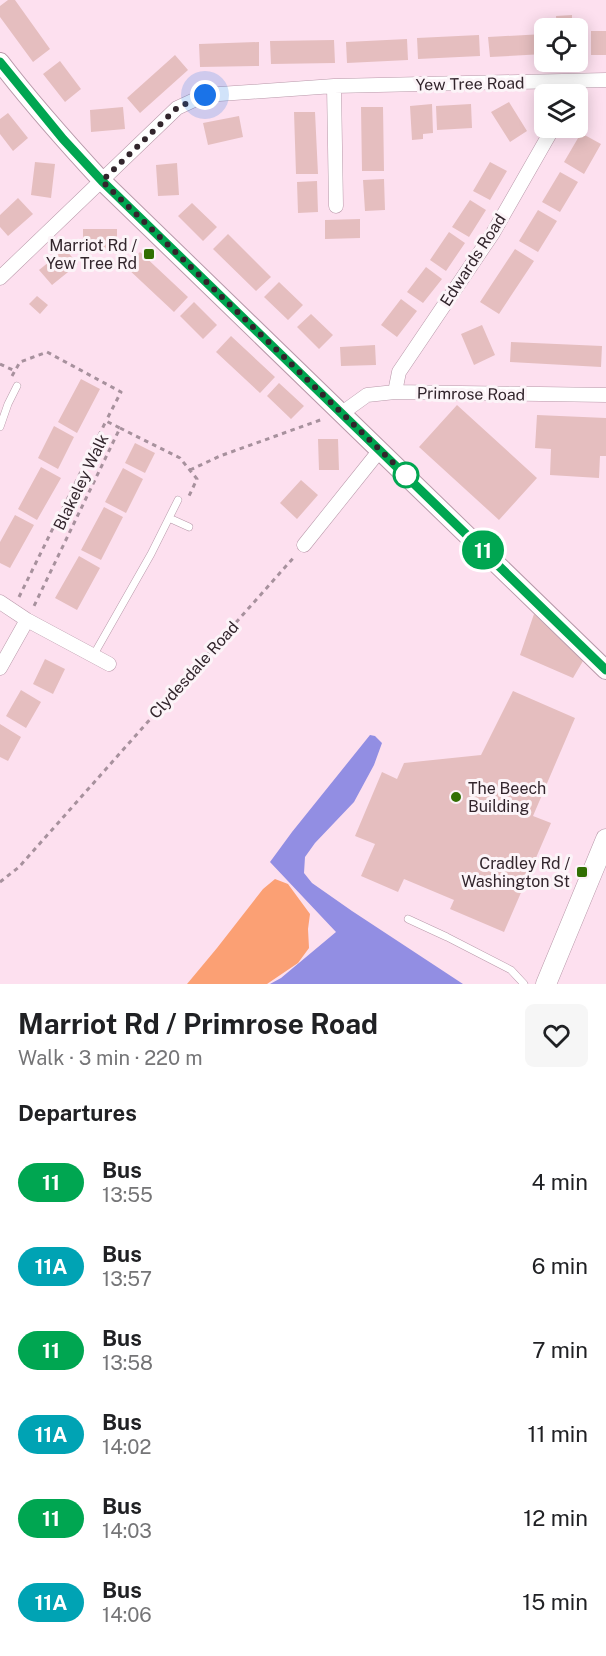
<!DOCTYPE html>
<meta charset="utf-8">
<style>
body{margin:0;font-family:"Public Sans",sans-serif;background:#f6f6f6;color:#202124;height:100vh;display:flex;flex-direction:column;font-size:22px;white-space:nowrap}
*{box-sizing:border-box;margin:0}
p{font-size:20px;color:#757577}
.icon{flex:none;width:33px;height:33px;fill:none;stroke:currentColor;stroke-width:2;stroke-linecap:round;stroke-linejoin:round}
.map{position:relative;height:984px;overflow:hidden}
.details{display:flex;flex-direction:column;background:#fff;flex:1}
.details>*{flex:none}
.badge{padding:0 12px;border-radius:20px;font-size:21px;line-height:39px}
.buttons{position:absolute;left:534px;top:18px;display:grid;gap:12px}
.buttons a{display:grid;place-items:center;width:54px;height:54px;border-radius:9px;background:#fff;box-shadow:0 3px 15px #0003;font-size:30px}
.you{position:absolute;width:30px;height:30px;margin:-15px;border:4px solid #fff;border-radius:50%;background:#1a73e8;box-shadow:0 0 0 9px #1a73e833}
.map>.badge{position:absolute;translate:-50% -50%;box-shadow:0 0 0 3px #fff}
h2{padding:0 18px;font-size:22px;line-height:54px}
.round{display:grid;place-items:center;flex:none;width:63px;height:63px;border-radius:9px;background:#f6f6f6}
.head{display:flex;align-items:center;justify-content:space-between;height:102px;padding:0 18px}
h1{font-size:28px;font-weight:700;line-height:45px}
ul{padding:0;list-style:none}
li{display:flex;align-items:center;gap:18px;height:84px;padding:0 18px}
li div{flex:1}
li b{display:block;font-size:22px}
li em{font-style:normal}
li .badge{min-width:66px;font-weight:700;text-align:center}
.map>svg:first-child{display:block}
</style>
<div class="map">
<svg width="606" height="984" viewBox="0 0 606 984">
<rect width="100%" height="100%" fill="#fde0ef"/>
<path fill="#fba074" d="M275 879 288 884 310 914 308 929 309 948 298 963 267 984H187L217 948 263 889Z"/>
<path fill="#928ee3" d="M370 735 375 736 382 743 374 765 354 802 315 843 305 857 304 873 312 883 352 911 463 984H270L281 978 336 932 270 862 292 832Z"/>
<path fill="#e5bebf" d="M8 0H15L50 49 33 62 0 17V6Z
M572 15V26H580L581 52H578V28H557L556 16Z
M591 31H606V55H591Z
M544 34V54L490 57 488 37Z
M479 35 480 56 418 59 417 38Z
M407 39 408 60 347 63 346 42Z
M334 40 335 63 271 64 270 41Z
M259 42V66L200 67 199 44Z
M175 55 188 70 140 113 127 98Z
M60 61 81 89 65 102 43 74Z
M509 102 527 131 510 142 491 112Z
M432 104 433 133 423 134V139L412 140 410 106Z
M471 104 472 128 437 130 436 106Z
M123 107 125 129 91 132 90 110Z
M361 107H383L384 171H362Z
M294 112H315L318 174H296Z
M8 113 28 138 13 151 0 134V119Z
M239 116 243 137 208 145 203 123Z
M581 133 601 144 584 174 564 162Z
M35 162 55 164 51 198 31 195Z
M490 162 507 171 490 200 473 191Z
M177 163 179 195 158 196 156 165Z
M560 172 578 182 560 212 542 202Z
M384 179 385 210 365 211 363 180Z
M317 181 318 212 298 213 297 182Z
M18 198 33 214 8 236 0 227V215Z
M470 200 486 210 469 237 452 227Z
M192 203 217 227 203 241 178 216Z
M538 210 557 221 538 252 519 241Z
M360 219V238L325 239V220Z
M83 229H117V250H83Z
M449 232 465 243 446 271 430 260Z
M228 234 271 277 256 291 213 249Z
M65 249 78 264 52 285 39 270Z
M515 249 534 261 499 314 480 302Z
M140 252 188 297 174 312 126 267Z
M426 267 442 279 423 303 407 292Z
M279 282 303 305 288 320 264 297Z
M37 296 48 305 40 314 29 304Z
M401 299 417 311 397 337 381 325Z
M194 302 217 325 203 339 180 316Z
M311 314 333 335 319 349 297 327Z
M482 325 495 355 474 365 461 334Z
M231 336 275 377 260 393 216 352Z
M511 342 602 346 601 367 510 362Z
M375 345 376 365 341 366 340 347Z
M81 379 100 389 77 433 58 422Z
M279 383 304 406 291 419 267 396Z
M457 405 537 478 499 520 419 447Z
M537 415 606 418V456H600L599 478 550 475 551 449 535 448Z
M54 426 74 437 58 469 38 458Z
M318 439H338L339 470H319Z
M135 443 155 453 145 473 125 463Z
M41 467 61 478 37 520 18 509Z
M123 468 143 479 126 513 105 502Z
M301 480 318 495 297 519 280 503Z
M104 507 123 517 101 560 81 550Z
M15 515 34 525 10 568 0 563V542Z
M79 556 100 568 77 610 55 598Z
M534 614 583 661 573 678 520 655Z
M45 659 65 669 53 694 33 684Z
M21 690 41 702 26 728 6 716Z
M513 691 575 718 533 816 551 823 504 932 450 909 454 900 404 879 398 892 361 876 375 844 355 836 382 772 397 779 404 763 481 755Z
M0 724 21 737 8 761 0 757Z"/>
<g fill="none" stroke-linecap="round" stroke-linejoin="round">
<g stroke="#b898a9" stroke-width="8">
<path id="service" d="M0 427 8 404 17 386
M169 518 189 527
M93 656 151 554 178 500
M408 919 447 937 511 970 524 984"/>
</g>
<g stroke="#b898a9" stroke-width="15">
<path id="minor" d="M334 86 336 206
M0 278 177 108 205 95 264 91 334 86 606 80
M395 392 399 372 493 233 553 128
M342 413 367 395 395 392 606 395
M304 545 380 450
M0 602 27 620 109 664
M0 668 27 620"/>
</g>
<g stroke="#b898a9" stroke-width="20">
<path id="tertiary" d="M0 62C32 104 67 143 102 181L606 670"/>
</g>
<g stroke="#b898a9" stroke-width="21">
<path id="secondary" d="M546 984 606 839"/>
</g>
<path stroke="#a7919d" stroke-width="3" stroke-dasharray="4.5 4.5" stroke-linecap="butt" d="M0 364 15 371
M12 376 20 362 47 352 121 392 106 421
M120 428 180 458 197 479 189 496
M190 470 220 456 323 419
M19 597 106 421 120 428 34 606
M0 882 19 867 295 556"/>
<use href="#service" stroke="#fff" stroke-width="7"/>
<use href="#minor" stroke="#fff" stroke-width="14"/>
<use href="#tertiary" stroke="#fff" stroke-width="18"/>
<use href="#secondary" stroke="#fff" stroke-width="20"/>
</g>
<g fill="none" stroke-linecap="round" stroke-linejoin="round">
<g stroke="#fff" stroke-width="14">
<path id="line" d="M0 62 63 139 102 181 606 670"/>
</g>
<use href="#line" stroke="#00a651" stroke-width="9"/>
<path stroke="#32252c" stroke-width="6" stroke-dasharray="0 10.8" d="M205 95 177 108 102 181 410 479 406 475"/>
</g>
<g fill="#316f02" stroke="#fcf4f8" stroke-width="2">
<rect x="143" y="248" width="12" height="12" rx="3"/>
<circle cx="456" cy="797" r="6"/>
<rect x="576" y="866" width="12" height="12" rx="3"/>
</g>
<circle fill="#fff" stroke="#00a651" stroke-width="3" cx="406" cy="475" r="12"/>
<g text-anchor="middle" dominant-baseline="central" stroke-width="6" stroke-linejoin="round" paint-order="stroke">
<g font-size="16" fill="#32252c" stroke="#fcf4f8">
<text transform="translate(470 84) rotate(-1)">Yew Tree Road</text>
<text transform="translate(473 260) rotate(-57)">Edwards Road</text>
<text transform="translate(471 394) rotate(1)">Primrose Road</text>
<text transform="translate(81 482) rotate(-64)">Blakeley Walk</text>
<text transform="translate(194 670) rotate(-48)">Clydesdale Road</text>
</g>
<g font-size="16" fill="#32252c" stroke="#fcf4f8" text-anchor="end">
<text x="137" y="245">Marriot Rd /<tspan x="137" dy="18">Yew Tree Rd</tspan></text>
<text x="468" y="788" text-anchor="start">The Beech<tspan x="468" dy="18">Building</tspan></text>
<text x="570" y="863">Cradley Rd /<tspan x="570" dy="18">Washington St</tspan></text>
</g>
</g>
</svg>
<div class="buttons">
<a><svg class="icon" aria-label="locate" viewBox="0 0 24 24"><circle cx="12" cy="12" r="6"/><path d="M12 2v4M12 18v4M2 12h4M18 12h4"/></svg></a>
<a><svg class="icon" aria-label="layers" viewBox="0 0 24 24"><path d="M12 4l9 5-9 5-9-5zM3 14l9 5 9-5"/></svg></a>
</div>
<div class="you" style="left:205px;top:95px"></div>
<b class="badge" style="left:483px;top:550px;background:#00a651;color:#fff">11</b>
</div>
<section class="details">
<div class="head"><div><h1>Marriot Rd / Primrose Road</h1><p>Walk · 3 min · 220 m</p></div><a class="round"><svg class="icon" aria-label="heart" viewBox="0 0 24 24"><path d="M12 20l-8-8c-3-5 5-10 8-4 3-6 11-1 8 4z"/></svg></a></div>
<h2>Departures</h2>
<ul>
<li><span class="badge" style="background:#00a651;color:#fff">11</span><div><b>Bus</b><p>13:55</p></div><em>4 min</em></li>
<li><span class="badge" style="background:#00a3b4;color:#fff">11A</span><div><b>Bus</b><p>13:57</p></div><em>6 min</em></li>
<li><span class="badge" style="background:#00a651;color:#fff">11</span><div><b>Bus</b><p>13:58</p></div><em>7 min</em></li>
<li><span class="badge" style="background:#00a3b4;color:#fff">11A</span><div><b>Bus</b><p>14:02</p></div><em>11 min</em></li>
<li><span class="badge" style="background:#00a651;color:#fff">11</span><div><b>Bus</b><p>14:03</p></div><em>12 min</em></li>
<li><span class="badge" style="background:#00a3b4;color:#fff">11A</span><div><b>Bus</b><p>14:06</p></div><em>15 min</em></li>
</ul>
</section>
